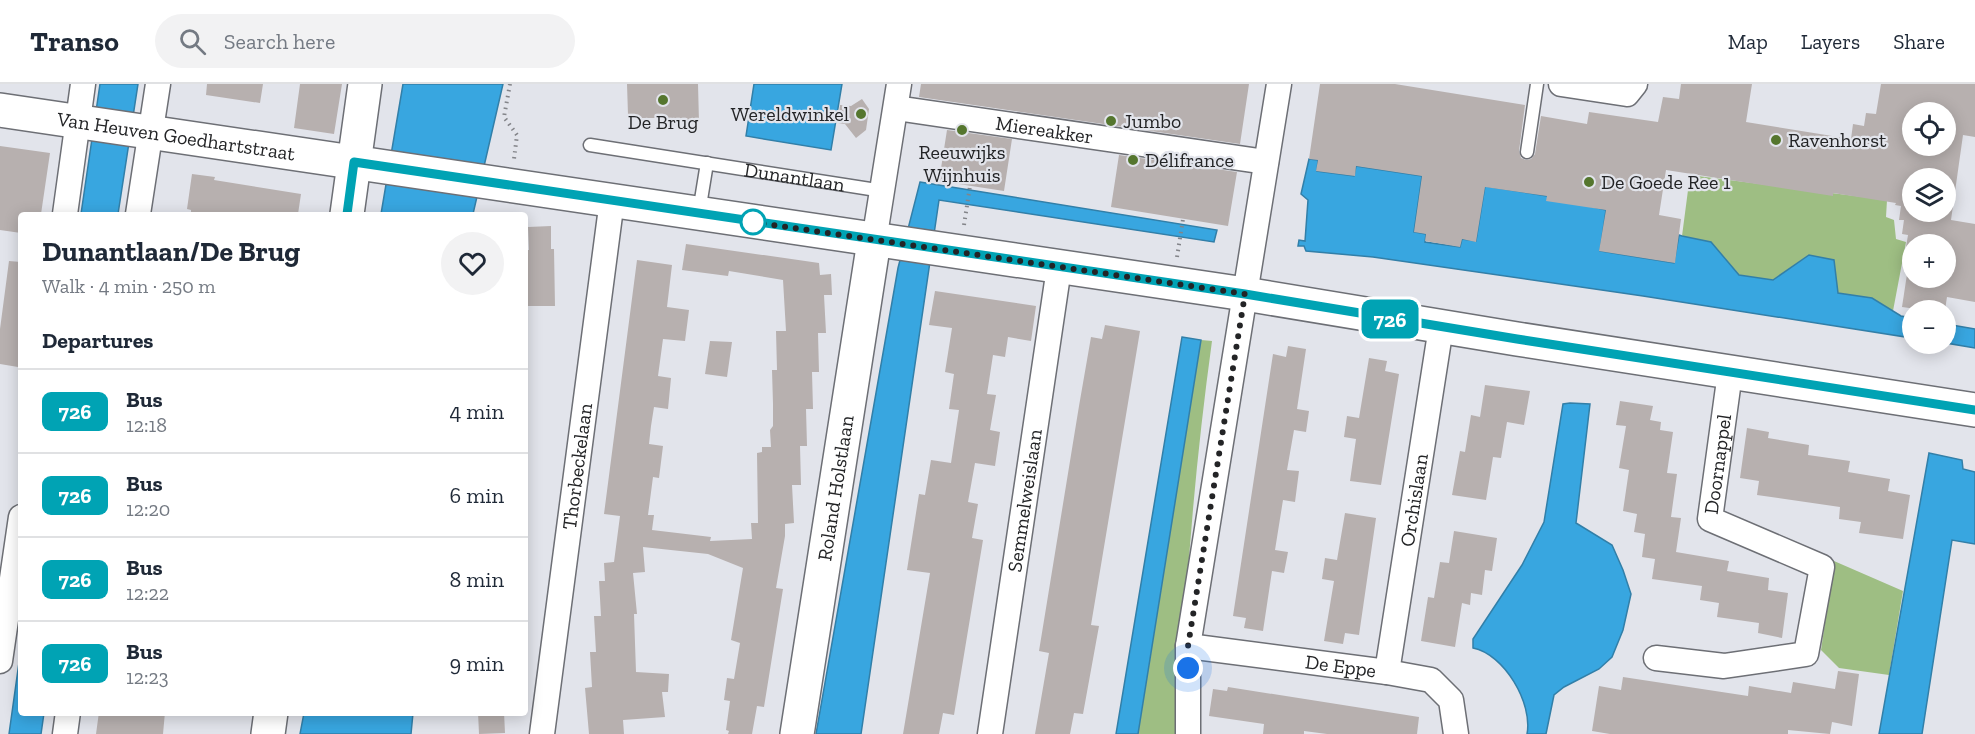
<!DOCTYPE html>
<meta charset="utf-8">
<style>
body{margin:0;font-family:"Zilla Slab",serif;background:#f2f2f3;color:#1f2937;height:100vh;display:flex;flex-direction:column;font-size:22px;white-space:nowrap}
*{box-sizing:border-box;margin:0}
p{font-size:20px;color:#747a83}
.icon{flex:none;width:33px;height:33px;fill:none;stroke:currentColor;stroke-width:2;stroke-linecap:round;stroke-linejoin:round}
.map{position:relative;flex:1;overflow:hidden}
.panel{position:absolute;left:18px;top:128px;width:510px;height:504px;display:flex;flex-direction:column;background:#fff;border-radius:6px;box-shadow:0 3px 15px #0003}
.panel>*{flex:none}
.badge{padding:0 12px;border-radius:9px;font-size:21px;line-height:39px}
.fabs{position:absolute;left:1902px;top:18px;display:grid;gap:12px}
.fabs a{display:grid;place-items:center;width:54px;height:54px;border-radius:50%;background:#fff;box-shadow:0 3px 15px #0003;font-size:30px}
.you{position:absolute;width:30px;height:30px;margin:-15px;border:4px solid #fff;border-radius:50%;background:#1a73e8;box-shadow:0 0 0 9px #1a73e833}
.map>.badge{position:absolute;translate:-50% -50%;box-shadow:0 0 0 3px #fff}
h2{padding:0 24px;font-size:22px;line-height:54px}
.round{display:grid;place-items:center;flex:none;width:63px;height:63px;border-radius:32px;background:#f2f2f3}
.head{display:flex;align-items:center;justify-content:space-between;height:102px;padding:0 24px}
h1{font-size:28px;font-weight:700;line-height:45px}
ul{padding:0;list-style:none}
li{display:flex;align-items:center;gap:18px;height:84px;padding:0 24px;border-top:2px solid #e0e1e3}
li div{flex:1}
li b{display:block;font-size:22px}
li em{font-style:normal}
li .badge{min-width:66px;font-weight:700;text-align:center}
header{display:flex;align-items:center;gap:36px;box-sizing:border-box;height:84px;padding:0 30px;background:#fff;border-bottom:2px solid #e0e1e3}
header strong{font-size:28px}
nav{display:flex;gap:33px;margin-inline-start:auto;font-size:21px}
.search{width:420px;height:54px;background:#f2f2f3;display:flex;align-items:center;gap:15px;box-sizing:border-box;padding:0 21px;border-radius:33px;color:#747a83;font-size:22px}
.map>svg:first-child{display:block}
</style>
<header>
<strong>Transo</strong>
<div class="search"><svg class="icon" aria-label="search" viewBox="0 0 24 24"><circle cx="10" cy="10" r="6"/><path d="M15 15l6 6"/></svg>Search here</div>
<nav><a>Map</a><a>Layers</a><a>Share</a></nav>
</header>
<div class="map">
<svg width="1975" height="650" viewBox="0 0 1975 650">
<rect width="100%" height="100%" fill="#e2e4eb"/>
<path fill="#9ebe83" d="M1690 91 1887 116 1886 133 1894 136 1896 155 1906 158 1893 227 1872 214 1838 209 1809 171 1773 196 1739 191 1711 158 1682 152Z
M1201 256 1212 257C1194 388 1184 517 1179 650H1138Z
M1834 477 1903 507 1889 591 1839 584 1821 566Z"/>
<path fill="#38a6e0" stroke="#327fa8" stroke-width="1.5" d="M100 0H138L118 130H81Z
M403 0H503L473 130H381Z
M754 0H842L831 66 746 52Z
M1309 75 1318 76 1317 87 1354 92 1356 82 1422 92 1414 148 1426 150 1425 158 1460 163 1462 155 1476 157 1485 102 1547 112 1606 126 1600 167 1674 179 1679 151 1682 152 1711 158 1739 191 1773 196 1809 171 1834 176 1838 209 1872 214 1901 232 1912 234V254L1643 212 1373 173 1306 167 1304 162H1298L1299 156 1305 157 1308 116 1301 110Z
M920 98 1217 146 1214 158 939 116 861 650H816L898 184Z
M1946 240 1975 245V264L1946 259Z
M1182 253 1201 256 1138 650H1116Z
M1570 319 1590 320 1576 439 1612 461 1623 486 1631 510 1623 546 1612 573 1599 585 1564 603 1554 611 1546 650H1527C1533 619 1504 570 1473 564V555L1522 481 1544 438 1563 320Z
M1929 369 1962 376 1963 385 1975 388V460L1952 456 1922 650H1879Z
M21 564V628L44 629 41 650H9Z
M304 629V628L413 629 411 650H300Z"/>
<path fill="#b7b0af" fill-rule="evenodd" d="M207 0H263L260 19 206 11Z
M300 0H342L334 50 294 44Z
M627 0H698L699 38 669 39 668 34H640L639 31H628Z
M921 0H1249L1240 60 919 13Z
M1320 0H1395L1525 21 1519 67 1521 74 1526 76 1531 75 1535 70 1541 32 1587 40 1589 28 1658 38 1663 13 1679 15 1681 0H1752L1746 38 1851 55 1853 40 1864 42 1866 29 1876 30 1881 0H1975V53L1963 51 1951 136 1975 140V218L1947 213 1945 226H1924L1902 223 1911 164 1906 163 1908 151 1902 150 1904 136H1899L1901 122 1895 121 1896 119 1833 109V112L1666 86 1659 131 1681 135 1675 179 1599 167 1606 126 1546 117 1547 112 1485 103 1476 158 1462 155 1460 163 1425 157 1426 150 1414 148 1422 92 1356 82 1355 92 1316 87 1318 76 1309 75ZM1912 28H1946V62H1912ZM1912 94H1946V128H1912ZM1912 160H1946V194H1912Z
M862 15 869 25 866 46 856 54 845 40 838 39 840 21 851 22Z
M947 46 1012 55 1004 107 939 97Z
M0 62 50 69 41 130H21V149L0 146Z
M1119 71 1237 88 1228 142 1111 123Z
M192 90 215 93 214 96 301 110 298 130H191V126L187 125Z
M551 142V165H554L555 222H525V166H529L528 143Z
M686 160 819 179 820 191 831 190 832 211H824L826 249H818L819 288H812L813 325H806L807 362H800L801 401H792L794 439 785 440V452L776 504 783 505 764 623 757 622 752 650H728L729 647 726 646 730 617 724 616 727 594 734 595 740 559 731 556 743 484 708 470 643 463 645 488 633 489 637 530H634L636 588 669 590 668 608H662L665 633 623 636 624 650H589L585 604 592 603 590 568H596L594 532H601L599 497H605L604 479 614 478 620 432 604 430 637 176 672 181 667 223 689 226 685 257 663 255 658 292 671 294 668 325 654 323 651 342 649 360 663 362 659 394 653 393 648 431H654L652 446 711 453 710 457 752 455 751 439H758L757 369 762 368V363H771L770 346 773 342V320L772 286H777L776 247H786L783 196 729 187 728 192 682 186Z
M9 177 21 178V266L18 283 0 280V245Z
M935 207 1036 222 1031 257 1008 253 1005 273 993 271 987 310 996 311 990 346 1000 348 995 382 975 379 968 418 978 420 972 454 983 456 954 631 943 629 939 650H903L930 489 907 486 919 410 925 411 931 376 951 379 959 326 949 325 954 290 945 288 952 244 929 241Z
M1105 241 1140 247 1091 541 1099 542 1083 630 1074 629 1070 650H1035L1049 569 1039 567 1079 322 1091 253 1102 255Z
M710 257 732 258 727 293 705 290Z
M1288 262 1306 265 1297 325 1309 327 1306 348 1294 346 1287 386 1299 387 1295 418 1283 416 1275 466 1288 468 1284 489 1272 487 1263 547 1244 544 1246 534 1233 532 1273 270 1286 273Z
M1369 274 1387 277 1385 287 1399 290 1381 401 1350 397 1356 355 1344 353 1347 332 1359 334Z
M1485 301 1530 307 1524 341 1507 338 1501 374 1493 373 1486 416 1452 411 1460 367 1465 368 1471 331 1480 333Z
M1620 317 1653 322 1650 336 1661 338 1660 346 1673 348 1667 389 1677 390 1671 433 1681 434 1676 468 1729 477 1727 487 1769 494 1768 506 1788 509 1782 554 1758 549 1759 539 1717 533 1719 519 1700 516 1702 502 1652 495 1655 475 1642 473 1645 450 1634 448 1637 430 1623 427 1629 386 1619 384 1626 342 1616 341Z
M1747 344 1769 348 1768 354 1809 361 1808 371 1850 377 1848 388 1890 395 1888 407 1910 411 1903 455 1859 449 1861 438 1839 435 1840 423 1757 411 1759 397 1740 394Z
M1345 429 1376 434 1359 551 1345 549 1343 560 1324 557 1334 497 1322 495 1325 474 1337 476Z
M1454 447 1497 454 1492 487 1485 486 1482 511 1471 509 1470 521 1462 519 1455 563 1421 557 1428 513 1434 514 1440 478 1449 479Z
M1838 587 1859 590 1852 642 1832 638 1830 650 1788 646V650H1610L1592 647 1599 602 1621 606 1623 593 1748 612 1749 602 1791 609 1793 598 1835 605Z
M1228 603 1419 633 1417 650H1327L1304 647V650H1263L1264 640 1209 632 1213 605 1227 607Z
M99 628H165L163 650H96Z
M478 628H504L505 649 479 650Z"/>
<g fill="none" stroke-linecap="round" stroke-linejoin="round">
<g stroke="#6d6f75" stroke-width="15">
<g id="lane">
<path id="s1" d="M590 61 883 107"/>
<path d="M1527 68 1537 0"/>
<path d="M699 128 707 79"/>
</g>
</g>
<g stroke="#6d6f75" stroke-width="27">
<g id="street">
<path d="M1561 0 1627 10 1635 0"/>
<path id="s2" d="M896 24 1266 78"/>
<path d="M65 130 83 0"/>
<path d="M138 130 158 0"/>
<path d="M874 157 899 0"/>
<path id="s3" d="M1188 562 1387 588 1431 596 1451 616 1456 650"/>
<path id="s4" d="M1656 574 1724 582 1806 570 1822 483 1710 435 1730 289"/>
<path d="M0 577 21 433"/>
<path id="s5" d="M1387 588 1441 243"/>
<path d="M65 650 68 628"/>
<path id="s6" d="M542 650 612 116"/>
<path id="s7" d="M990 650 1059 184"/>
<path d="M1188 650V562L1279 0"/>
</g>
</g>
<g stroke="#6d6f75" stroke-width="36">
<g id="secondary">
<path id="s8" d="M0 26 1245 210 1517 255 1975 326"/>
<path d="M347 130 365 0"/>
<path d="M268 650 271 628"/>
<path id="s9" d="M797 650 874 157"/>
</g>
</g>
<path stroke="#838489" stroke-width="4" stroke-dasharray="1.5 4.5" stroke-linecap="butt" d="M510 0 504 33 517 51 514 75
M964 141 970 102
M1177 173 1183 135"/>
<use href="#lane" stroke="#fff" stroke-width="12"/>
<use href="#street" stroke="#fff" stroke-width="24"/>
<use href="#secondary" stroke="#fff" stroke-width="33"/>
</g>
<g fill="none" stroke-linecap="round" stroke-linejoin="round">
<g stroke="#fff" stroke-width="14">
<path id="line" d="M347 130 354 78 1245 210 1517 255 1975 326"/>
</g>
<use href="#line" stroke="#00a3b4" stroke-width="9"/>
<path stroke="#232426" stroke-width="6" stroke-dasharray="0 10.8" d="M753 138 1245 210 1188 562V584"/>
</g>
<g fill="#55762e" stroke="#e2e4eb" stroke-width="2">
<circle cx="663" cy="16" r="6"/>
<circle cx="861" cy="30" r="6"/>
<circle cx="1111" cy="37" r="6"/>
<circle cx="962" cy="46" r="6"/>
<circle cx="1776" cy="56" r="6"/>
<circle cx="1133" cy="76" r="6"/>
<circle cx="1589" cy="98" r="6"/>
</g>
<circle fill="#fff" stroke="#00a3b4" stroke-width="3" cx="753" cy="138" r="12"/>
<g text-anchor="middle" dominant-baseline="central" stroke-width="4.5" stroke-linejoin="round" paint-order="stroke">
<g font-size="20" fill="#232426" stroke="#e2e4eb" text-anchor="start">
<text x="849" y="30" text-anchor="end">Wereldwinkel</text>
<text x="1123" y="37">Jumbo</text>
<text x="663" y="38" text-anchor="middle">De Brug</text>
<text x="1788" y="56">Ravenhorst</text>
<text x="962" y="68" text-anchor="middle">Reeuwijks<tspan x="962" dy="23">Wijnhuis</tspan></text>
<text x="1145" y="76">Délifrance</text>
<text x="1601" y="98">De Goede Ree 1</text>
</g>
<g font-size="20" fill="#232426" stroke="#e2e4eb">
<text stroke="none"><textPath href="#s2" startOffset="150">Miereakker</textPath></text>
<text stroke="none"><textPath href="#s8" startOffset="178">Van Heuven Goedhartstraat</textPath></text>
<text stroke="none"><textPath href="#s1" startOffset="207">Dunantlaan</textPath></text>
<text stroke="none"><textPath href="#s4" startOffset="417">Doornappel</textPath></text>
<text stroke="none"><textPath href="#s6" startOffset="270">Thorbeckelaan</textPath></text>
<text stroke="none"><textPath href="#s9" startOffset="249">Roland Holstlaan</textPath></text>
<text stroke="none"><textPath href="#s5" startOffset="174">Orchislaan</textPath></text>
<text stroke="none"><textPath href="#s7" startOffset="236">Semmelweislaan</textPath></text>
<text stroke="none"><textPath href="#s3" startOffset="154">De Eppe</textPath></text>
</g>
</g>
</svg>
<div class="fabs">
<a><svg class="icon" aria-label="locate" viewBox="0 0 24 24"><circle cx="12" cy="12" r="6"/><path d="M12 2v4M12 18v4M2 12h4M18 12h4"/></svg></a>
<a><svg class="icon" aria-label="layers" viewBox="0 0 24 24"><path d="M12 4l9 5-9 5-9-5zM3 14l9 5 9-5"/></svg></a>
<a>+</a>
<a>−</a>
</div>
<div class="you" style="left:1188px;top:584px"></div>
<b class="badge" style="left:1390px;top:235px;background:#00a3b4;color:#fff">726</b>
<section class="panel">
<div class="head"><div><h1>Dunantlaan/De Brug</h1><p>Walk · 4 min · 250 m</p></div><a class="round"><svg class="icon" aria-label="heart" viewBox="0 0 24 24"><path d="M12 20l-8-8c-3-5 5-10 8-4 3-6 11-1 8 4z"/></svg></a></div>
<h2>Departures</h2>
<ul>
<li><span class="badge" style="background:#00a3b4;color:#fff">726</span><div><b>Bus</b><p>12:18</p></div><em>4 min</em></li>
<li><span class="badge" style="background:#00a3b4;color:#fff">726</span><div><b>Bus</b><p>12:20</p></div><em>6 min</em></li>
<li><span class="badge" style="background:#00a3b4;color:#fff">726</span><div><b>Bus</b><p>12:22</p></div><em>8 min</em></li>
<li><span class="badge" style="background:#00a3b4;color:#fff">726</span><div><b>Bus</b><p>12:23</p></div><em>9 min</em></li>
</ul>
</section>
</div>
